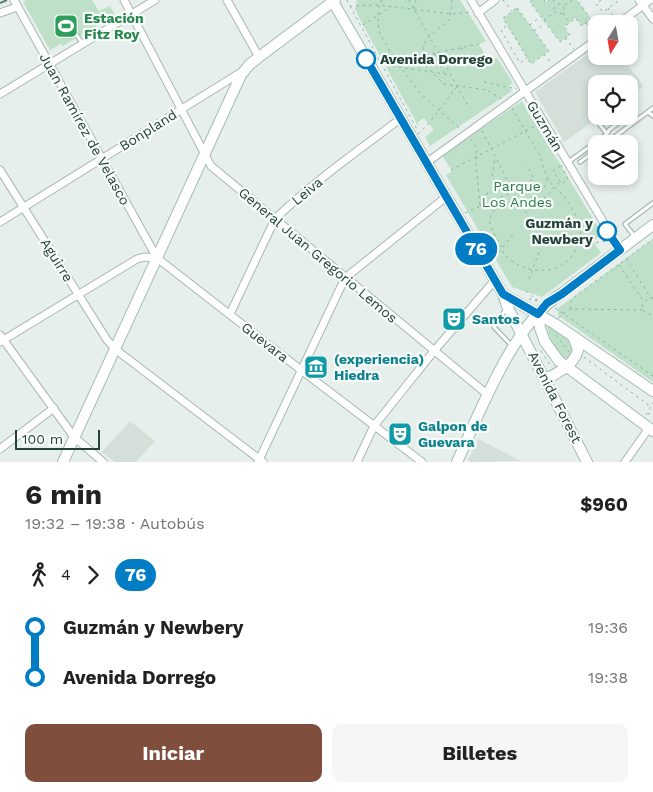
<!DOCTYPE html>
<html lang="es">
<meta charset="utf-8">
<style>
body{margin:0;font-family:"Work Sans",sans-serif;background:#f6f6f6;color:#222;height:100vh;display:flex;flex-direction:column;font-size:19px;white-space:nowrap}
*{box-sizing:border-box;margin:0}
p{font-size:16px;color:#767676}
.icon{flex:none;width:28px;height:28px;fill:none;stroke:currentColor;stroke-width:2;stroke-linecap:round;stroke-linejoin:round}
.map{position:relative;height:462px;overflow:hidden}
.details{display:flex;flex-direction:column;background:#fff;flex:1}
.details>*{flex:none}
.badge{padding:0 10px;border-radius:16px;font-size:18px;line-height:32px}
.needle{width:32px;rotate:191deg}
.tools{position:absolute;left:588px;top:15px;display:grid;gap:10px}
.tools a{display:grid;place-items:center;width:50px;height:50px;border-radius:10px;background:#fff;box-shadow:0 2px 8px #0003;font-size:25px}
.scale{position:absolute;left:15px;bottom:12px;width:85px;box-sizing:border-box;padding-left:5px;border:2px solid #24423a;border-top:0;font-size:14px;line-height:18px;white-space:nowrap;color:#24423a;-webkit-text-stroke:4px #f7fbf9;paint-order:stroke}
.map>.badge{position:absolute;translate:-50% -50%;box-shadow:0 0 0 2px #fff}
.legs{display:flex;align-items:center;gap:8px;height:55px;padding:0 25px;font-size:16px}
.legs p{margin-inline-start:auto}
.summary{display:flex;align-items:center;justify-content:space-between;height:85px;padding:0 25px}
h1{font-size:28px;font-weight:700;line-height:38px}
.primary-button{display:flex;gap:10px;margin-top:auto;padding:10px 25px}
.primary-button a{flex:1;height:58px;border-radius:10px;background:#804e3d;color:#fff;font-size:20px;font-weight:700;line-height:58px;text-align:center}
.primary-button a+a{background:#f6f6f6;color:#222}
ul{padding:0 25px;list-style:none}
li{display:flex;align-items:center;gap:18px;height:50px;font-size:19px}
li i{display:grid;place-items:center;width:8px;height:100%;margin:0 6px;background:currentColor}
li i::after{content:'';width:12px;height:12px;margin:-6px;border:4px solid;border-radius:50%;background:#fff}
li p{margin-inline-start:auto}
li:first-child i{background:linear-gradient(#0000 50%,currentColor 0)}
li:last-child i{background:linear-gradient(currentColor 50%,#0000 0)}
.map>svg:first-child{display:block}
</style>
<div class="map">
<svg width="653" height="462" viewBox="0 0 653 462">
<rect width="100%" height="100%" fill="#e6efeb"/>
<path fill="#d4dfda" d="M596 48V56H622L643 86 629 97V84H596V116H601L564 142 535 92Z
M130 421 155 441 136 462H115L102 452Z
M478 439 521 461 471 462 468 460Z"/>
<path fill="#bfe0c8" d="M27 0H92L99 11 110 6 115 15 63 46 61 44 50 50 23 2Z
M357 0H460L486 41 479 44 488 60 497 58 513 83 509 86 512 91 430 146 425 137 434 130 424 118 418 122 419 127 363 25 355 9Z
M532 0H544L546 2 549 0H577L591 19 582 26 575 18 564 27 570 35 560 42 530 2Z
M517 8 549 51 531 64 503 18Z
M522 101 602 234 593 241 601 253 542 297 512 287 446 175 452 171 442 155Z
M653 239V382L559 316 557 309Z
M547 325 568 338 575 350 567 360C555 353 548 338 547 325Z"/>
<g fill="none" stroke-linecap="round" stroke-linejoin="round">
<g stroke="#a8b8b2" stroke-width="5.5">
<path id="service" d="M72 28 82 43
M648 112 653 116
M607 134 600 125 610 116
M605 144 653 108
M580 162 596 150
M567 163 607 134 609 130 627 116
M635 237 625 224 653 203
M506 309 494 327 511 345"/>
</g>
<g stroke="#a8b8b2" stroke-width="9">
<path id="minor" d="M14 0 157 258 301 370 422 462
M124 0 211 166 488 395
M227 0 259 57
M471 0 620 250
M639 0 653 19
M0 13 17 7
M478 13 495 0
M618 24 650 0
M0 94 155 0
M426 163 596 40
M0 170 107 340 115 349 263 462
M0 222 243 71
M230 314 275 219C313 182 358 151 400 119
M0 335 74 437 103 462
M0 342 137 259 144 257 157 258
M0 449 54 408
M258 462 345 278 446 197
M357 462 374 426 434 351 495 280
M625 462 649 428"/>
</g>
<g stroke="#a4bbb3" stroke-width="12">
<path id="secondary" d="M332 0 503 294 507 306 587 462
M503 294 555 324 653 391
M538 314 540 328 545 342 559 361 653 431
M546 379C559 372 574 365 578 350L573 336
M63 462 241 75 249 65 259 57 335 0
M457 462C480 412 514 322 561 294L653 225"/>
</g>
<path stroke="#86b3a5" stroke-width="1" stroke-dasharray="2.5 4" stroke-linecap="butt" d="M347 0 350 6 379 5 452 14 471 12
M382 0 379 5 378 24 380 34 396 61 421 94 459 128
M409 0 470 109
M452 0 450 19 430 36 425 42 421 56 425 65 444 84 487 90 502 99
M503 0 512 11
M532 0 530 2 560 42 570 35 564 27 576 18 582 26 591 19 577 0
M544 0 546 3 549 0
M553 0 556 4
M601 0 596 4 603 12 617 2 616 0
M554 9a5 5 0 1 1 10 0a5 5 0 1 1-10 0Z
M565 5 572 0
M350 6 418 131
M517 8 549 51 531 64 503 18Z
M608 8 615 19
M414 9 416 0
M563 13 569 22
M544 20 554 13
M586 23 594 34
M363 25 391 7
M530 25 540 17
M506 26 501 30 520 63 527 58
M534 31 545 24
M565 38 574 49
M461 48 469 63
M434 54 444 73
M544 54 552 64
M471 61 485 54
M386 65 451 75
M382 66 396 61 479 44
M484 82 517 89
M512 108 539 154C542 163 545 174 550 182 553 187 557 189 561 193 566 198 578 218 580 225 582 230 580 236 579 240 572 275 529 279 506 256 502 253 502 248 500 243 496 237 491 230 490 223 489 219 490 219 491 216 502 190 545 213 547 175
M482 131 518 201 529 216
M418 134C434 120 443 103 457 87
M471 139 477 149 476 164 480 206
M561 165 568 179 562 184 553 171Z
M451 170 537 125
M492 176 495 159
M513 190 534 179 527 165
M480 206 489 191
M535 208 560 181
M465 213 512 192
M551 237 594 243 606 241
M591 241 593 235
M499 252 515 232
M626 259 651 298
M619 265 644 302
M529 279 539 252
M526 291 536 300V303
M653 298 647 299 642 306 645 313 653 315
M529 299 540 300
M555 308 653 376
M571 309 570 304 573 298 653 239
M559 318 562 314 571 309 643 310
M556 335 569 352
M541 351 551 366
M584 357 651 407
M648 413 653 417
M646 415 653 403"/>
<use href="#service" stroke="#fff" stroke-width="3"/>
<use href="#minor" stroke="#fff" stroke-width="7"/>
<use href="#secondary" stroke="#fff" stroke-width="10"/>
<path stroke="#5f7d75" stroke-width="2" stroke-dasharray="10 5" stroke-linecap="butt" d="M0 3 7 0"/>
</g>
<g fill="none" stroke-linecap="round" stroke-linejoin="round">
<g stroke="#fff" stroke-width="11">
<path id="line-1" d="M366 59 503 294 538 314 547 303 562 294 620 250 607 231"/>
</g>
<use href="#line-1" stroke="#007dc5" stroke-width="8"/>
</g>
<defs>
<g id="stadium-square" transform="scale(1.25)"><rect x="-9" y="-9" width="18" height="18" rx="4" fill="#2e9e5b" stroke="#f7fbf9"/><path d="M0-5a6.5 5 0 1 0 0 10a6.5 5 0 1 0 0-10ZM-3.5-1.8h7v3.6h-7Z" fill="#fff"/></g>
<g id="theatre-square" transform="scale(1.25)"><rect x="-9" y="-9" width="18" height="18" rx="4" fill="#0f9aa8" stroke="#f7fbf9"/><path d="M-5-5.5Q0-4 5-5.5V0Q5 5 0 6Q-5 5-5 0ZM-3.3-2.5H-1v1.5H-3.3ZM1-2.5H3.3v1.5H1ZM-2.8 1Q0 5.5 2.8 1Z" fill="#fff"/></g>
<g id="museum-square" transform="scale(1.25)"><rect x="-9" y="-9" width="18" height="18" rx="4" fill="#0f9aa8" stroke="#f7fbf9"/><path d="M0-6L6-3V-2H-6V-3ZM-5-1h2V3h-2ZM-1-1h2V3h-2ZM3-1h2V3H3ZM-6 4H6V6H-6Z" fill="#fff"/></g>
</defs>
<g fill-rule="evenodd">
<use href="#stadium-square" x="66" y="26"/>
<use href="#theatre-square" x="454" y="319"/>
<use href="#museum-square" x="316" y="367"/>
<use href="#theatre-square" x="400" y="434"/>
</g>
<g fill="#fff" stroke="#007dc5" stroke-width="2.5">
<circle cx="366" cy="59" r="9"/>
<circle cx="607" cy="231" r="9"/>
</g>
<g text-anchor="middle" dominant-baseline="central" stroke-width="4.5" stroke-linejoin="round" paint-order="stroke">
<g font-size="14" font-weight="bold" fill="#27864d" stroke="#f7fbf9" text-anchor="start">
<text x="84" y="18">Estación<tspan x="84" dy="16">Fitz Roy</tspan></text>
</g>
<g font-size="14" font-weight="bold" fill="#24423a" stroke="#f7fbf9" text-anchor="start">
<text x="380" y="59">Avenida Dorrego</text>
<text x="593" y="223" text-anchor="end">Guzmán y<tspan x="593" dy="16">Newbery</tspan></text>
</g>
<g font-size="14" fill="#24423a" stroke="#f7fbf9">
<text transform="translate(545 126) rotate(59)">Guzmán</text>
<text transform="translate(85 129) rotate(61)">Juan Ramírez de Velasco</text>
<text transform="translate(148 130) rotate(-32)">Bonpland</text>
<text transform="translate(307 191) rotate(-39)">Leiva</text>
<text transform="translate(318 255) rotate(40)">General Juan Gregorio Lemos</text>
<text transform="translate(57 260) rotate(58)">Aguirre</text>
<text transform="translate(265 342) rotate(38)">Guevara</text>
<text transform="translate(555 397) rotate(63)">Avenida Forest</text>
</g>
<g font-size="14" fill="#2d7a4b" stroke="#f7fbf9">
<text x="517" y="186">Parque<tspan x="517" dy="16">Los Andes</tspan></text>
</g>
<g font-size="14" font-weight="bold" fill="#0d838f" stroke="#f7fbf9" text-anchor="start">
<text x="472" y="319">Santos</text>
<text x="334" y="359">(experiencia)<tspan x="334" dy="16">Hiedra</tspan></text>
<text x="418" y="426">Galpon de<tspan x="418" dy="16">Guevara</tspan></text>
</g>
</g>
</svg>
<div class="tools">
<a><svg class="needle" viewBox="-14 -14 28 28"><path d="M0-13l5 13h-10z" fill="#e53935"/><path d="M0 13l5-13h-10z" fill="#767676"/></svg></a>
<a><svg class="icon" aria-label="locate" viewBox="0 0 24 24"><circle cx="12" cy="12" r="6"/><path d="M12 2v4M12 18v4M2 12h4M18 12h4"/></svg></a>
<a><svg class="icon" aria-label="layers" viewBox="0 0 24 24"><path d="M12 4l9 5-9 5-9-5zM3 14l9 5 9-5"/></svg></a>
</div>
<div class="scale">100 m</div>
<b class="badge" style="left:476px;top:249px;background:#007dc5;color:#fff">76</b>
</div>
<section class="details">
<div class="summary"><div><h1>6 min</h1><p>19:32 – 19:38 · Autobús</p></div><b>$960</b></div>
<div class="legs"><svg class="icon" aria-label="walk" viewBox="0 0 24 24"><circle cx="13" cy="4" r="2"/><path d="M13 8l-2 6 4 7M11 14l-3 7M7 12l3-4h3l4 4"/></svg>4<svg class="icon" aria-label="forward" viewBox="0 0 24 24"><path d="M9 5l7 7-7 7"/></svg><b class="badge" style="background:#007dc5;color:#fff">76</b></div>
<ul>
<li><i style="color:#007dc5"></i><b>Guzmán y Newbery</b><p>19:36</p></li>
<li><i style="color:#007dc5"></i><b>Avenida Dorrego</b><p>19:38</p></li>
</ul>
<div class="primary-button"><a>Iniciar</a><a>Billetes</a></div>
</section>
